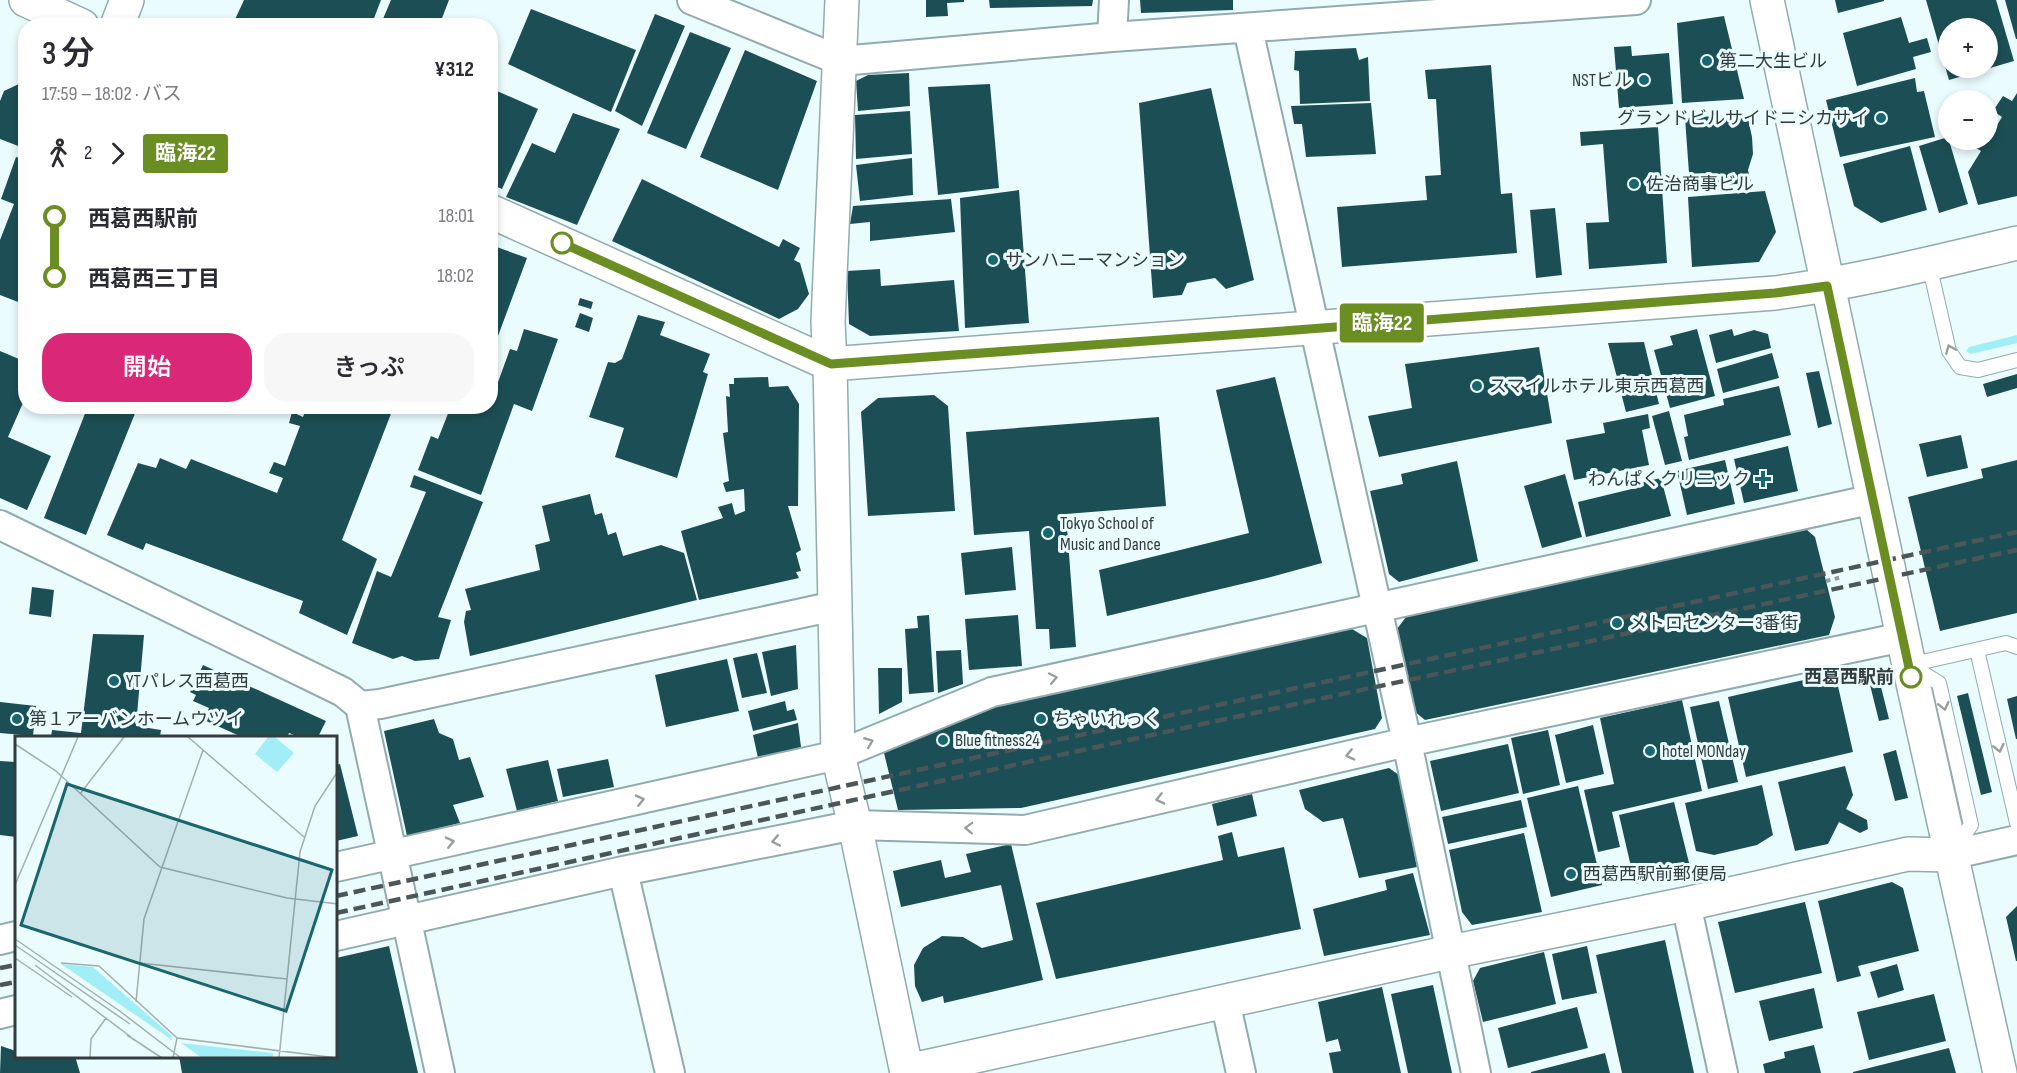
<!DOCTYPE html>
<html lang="ja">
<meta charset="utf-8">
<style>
body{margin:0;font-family:"Sofia Sans Condensed","Noto Sans JP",sans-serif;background:#f7f7f7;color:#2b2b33;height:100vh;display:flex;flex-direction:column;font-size:22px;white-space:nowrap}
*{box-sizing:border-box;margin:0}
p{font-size:20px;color:#7c7c81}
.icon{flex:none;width:33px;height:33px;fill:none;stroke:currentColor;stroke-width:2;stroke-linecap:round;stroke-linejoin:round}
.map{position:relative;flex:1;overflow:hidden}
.panel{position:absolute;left:18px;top:18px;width:480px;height:396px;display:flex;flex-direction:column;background:#fff;border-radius:24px;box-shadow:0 3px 9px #0003}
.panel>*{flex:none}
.badge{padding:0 12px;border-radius:4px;font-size:21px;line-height:39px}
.buttons{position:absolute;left:1938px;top:18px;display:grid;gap:12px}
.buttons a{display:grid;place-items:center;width:60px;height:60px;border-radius:50%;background:#fff;box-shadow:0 3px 9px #0003;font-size:30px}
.map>.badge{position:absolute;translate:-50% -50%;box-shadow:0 0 0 3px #fff}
.legs{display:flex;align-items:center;gap:9px;height:66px;padding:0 24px;font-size:20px}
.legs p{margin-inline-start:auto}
.head{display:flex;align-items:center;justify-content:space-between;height:102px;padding:0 24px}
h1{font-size:33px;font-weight:600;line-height:45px}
.primary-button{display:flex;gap:12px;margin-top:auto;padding:12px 24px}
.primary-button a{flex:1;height:69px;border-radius:24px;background:#db2777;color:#fff;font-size:24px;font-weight:600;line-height:69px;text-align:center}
.primary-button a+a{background:#f7f7f7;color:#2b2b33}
ul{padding:0 24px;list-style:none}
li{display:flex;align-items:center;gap:21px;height:60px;font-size:22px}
li i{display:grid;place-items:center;width:9px;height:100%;margin:0 8px;background:currentColor}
li i::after{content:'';width:15px;height:15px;margin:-8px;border:4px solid;border-radius:50%;background:#fff}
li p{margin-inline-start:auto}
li:first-child i{background:linear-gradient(#0000 50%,currentColor 0)}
li:last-child i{background:linear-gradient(currentColor 50%,#0000 0)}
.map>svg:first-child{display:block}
</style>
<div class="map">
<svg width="2017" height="1073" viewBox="0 0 2017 1073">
<rect width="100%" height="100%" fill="#ebfcfe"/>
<path fill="#a2eef7" d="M2017 335V343L1971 354 1966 351 1969 347Z"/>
<path fill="#1c4f55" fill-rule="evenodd" d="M244 0H381L371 26H232Z
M391 0H449L439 26H380Z
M926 0H964V2L947 3 948 16 926 17Z
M989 0H1093L1092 6 990 8Z
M1140 0H1233V10L1141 13Z
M1835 0H1884V1L1838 13Z
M1926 0H1996L2014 61 1949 80ZM1948 28H1988V68H1948Z
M2005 0H2017V39H2016Z
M531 9 636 50 611 112 508 64Z
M655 14 685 26 642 126 615 111Z
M1724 16 1744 99 1682 103 1677 23Z
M1901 17 1909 43 1927 38 1931 52 1913 57 1916 69 1857 86 1843 33Z
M690 32 731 48 686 149 647 133Z
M1631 46 1632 56 1669 53 1673 104 1619 108 1614 47Z
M1356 48 1359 60 1368 57 1370 101 1300 104 1299 71 1294 70 1295 51Z
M745 50 817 81 778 190 700 157Z
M1491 65 1501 194 1512 193 1517 253 1342 267 1337 207 1427 200 1425 176 1441 175 1436 99H1428L1425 70Z
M909 73 910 106 858 111 856 81 868 75Z
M1915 78 1917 92 1924 91 1935 137 1840 157 1826 100Z
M21 83 26 85V149L0 139V101L4 91Z
M990 84 999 188 938 195 928 87Z
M1211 88 1254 280 1226 289 1215 278 1187 283 1182 295 1153 298 1139 103Z
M497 91 538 109 502 189 490 184V105Z
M2017 93V196L1978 205 1968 172 1981 151 1973 146 1977 140H1988V134L1991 135 2002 117 1993 111 2003 96 2012 101Z
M1371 103 1376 154 1306 157 1302 124H1294L1291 106Z
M910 111 912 154 856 159 855 115Z
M573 113 620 129 577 225 506 197 532 143 555 153Z
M1747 114 1752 137 1753 154 1748 170 1751 183 1690 187 1685 118Z
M1658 127 1667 263 1589 269 1586 223 1609 222 1603 144 1581 146 1580 132Z
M1948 137 1968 204 1939 213 1919 146Z
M1910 146 1927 210 1881 223 1854 206 1843 164Z
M16 157 26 160V305L0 295V240L14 204 1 199Z
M912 158 913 195 860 201 856 165Z
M642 179 779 247 783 239 800 248 794 260 800 263 809 294 798 309 779 319 612 241Z
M1019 190 1029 323 965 328 960 198Z
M1765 191 1776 232 1759 262 1692 267 1688 197Z
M951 199 955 232 870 241V222L850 224 853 206Z
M1555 208 1562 275 1536 278 1530 210Z
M491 245 527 258 498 336 490 333Z
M880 269 881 286 954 280 959 331 870 336 849 324 847 271Z
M580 298 593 302 591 309 578 305Z
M580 313 593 318 589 332 575 327Z
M638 315 665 322 660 335 710 354 703 372 708 374 677 478 615 457 624 428 589 417 608 362 615 363 622 359Z
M524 329 558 339 532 411 514 404 481 495 418 470 431 436 438 439 451 406H490V382L497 385 510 349 517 351Z
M1697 329 1715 396 1670 408 1654 350 1673 345 1670 336Z
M1732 329 1734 336 1754 330 1768 334 1771 348 1716 363 1709 335Z
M1644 342 1659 404 1626 412 1608 343Z
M1539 347 1552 423 1379 457 1368 416 1412 408 1405 364Z
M0 351 26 362V396L8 437 51 456 27 510 0 498Z
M1772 353 1779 378 1723 393 1717 369Z
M1819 371 1832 424 1818 428 1806 373Z
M2017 374V388L1987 397 1983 384Z
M768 377 769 387 788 386 799 404 798 506H788L801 550 796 553 801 571 796 572 799 578 699 600 681 531 723 518 718 507 732 503 735 515 745 511 744 489 726 492 723 483 729 481 723 433 728 432 726 396 730 397 729 384H734V378Z
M1275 377 1322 563 1267 578 1107 616 1099 570 1249 533 1216 390Z
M1779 386 1791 435 1689 460 1684 437 1688 436 1684 415 1724 405 1723 399Z
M934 395 948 406 955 511 868 516 861 412 878 398Z
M88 406H138L86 535 44 518Z
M307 406H394L342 540 377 559 347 635 299 613 303 601 146 543 143 550 107 535 138 463 156 468 160 458 186 469 191 459 277 493 283 478 269 473 274 462 285 466 300 426 289 423 292 412 303 417Z
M1669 411 1682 461 1665 465 1652 416Z
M1648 414 1650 428 1642 430 1649 465 1574 480 1566 440 1605 433 1603 423Z
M1159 417 1166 506 1066 514 1076 647 1050 649 1049 629H1036L1029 531 974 535 966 432Z
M1961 435 1968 468 1927 477 1919 444Z
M1788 446 1798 491 1744 503 1734 459Z
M1725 460 1735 504 1687 515 1677 471Z
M2017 460V613L1940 631 1908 497 1983 478 1981 469Z
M1457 461 1478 561 1399 582 1389 574 1370 491 1403 484 1401 474Z
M1565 474 1582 537 1542 548 1524 486Z
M414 475 483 502 438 617 451 620 439 659 415 661 402 656 393 659 352 643 377 571 391 577 426 492 410 487Z
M1661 478 1671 516 1586 537 1578 502 1644 486 1643 482Z
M590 494 595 515 602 513 608 535 616 532 623 556 661 545 684 553 697 600 470 656 464 622 466 611 471 610 465 589 540 570 535 545 550 541 542 506Z
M1806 529 1815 537 1835 617 1829 635 1425 720 1414 711 1397 629 1406 617Z
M1012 547 1016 590 965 595 961 553Z
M32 587 54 590 51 617 29 614Z
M929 615 934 692 909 694 905 629 918 628 917 616Z
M1018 615 1022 666 969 670 965 619Z
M1352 629 1367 638 1382 718 1375 729 1021 808 898 810 884 753 992 707Z
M93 634 144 635 136 726 161 730 160 737H51L52 730 81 733Z
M796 645 798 689 771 696 762 652Z
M961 650 963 684 938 693 936 651Z
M757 653 767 693 742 698 733 658Z
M727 659 739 711 666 727 655 675Z
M203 665 326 721 318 737H299L289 733 287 737H276L270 735 269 737H242L204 720 209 708 193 701 196 695 190 692Z
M878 668H902V702L879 714Z
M1835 673 1853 752 1746 777 1728 697Z
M1878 675 1889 719 1879 721 1868 677Z
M1968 693 1992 792 1981 795 1957 696Z
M2017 696V739H2016L2007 699Z
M1682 700 1702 791 1612 812 1620 847 1598 852 1584 790 1614 784 1600 718Z
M785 701 787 711 794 709 797 720 753 731 748 711Z
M1719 701 1738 782 1708 789 1690 707Z
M0 702 36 706 33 736 0 733Z
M434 719 439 733 453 739 459 760 470 757 484 797 453 805 460 823 407 836 384 731Z
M798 723 801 747 758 758 753 735Z
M1593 725 1604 774 1566 783 1555 735Z
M1548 730 1560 785 1523 794 1511 738Z
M1508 744 1519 793 1441 811 1430 761Z
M1896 750 1908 798 1895 801 1883 754Z
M608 759 614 787 563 797 557 769Z
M548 760 558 801 517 811 506 769Z
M0 761 16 762V837L0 835Z
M340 764 358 836 336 841V765Z
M1845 766 1853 795 1846 809 1867 820 1868 829 1860 833 1839 822 1828 844 1795 851 1778 782Z
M1389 768 1399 775 1417 867 1359 878 1343 818 1323 822 1305 809 1299 790Z
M1762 785 1773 835 1757 845 1714 855 1696 851 1685 803Z
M1578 786 1602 885 1551 897 1527 798Z
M1252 794 1257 816 1217 826 1212 804Z
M1521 800 1527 827 1448 844 1442 817Z
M1674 802 1691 871 1635 884 1619 815Z
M1232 832 1238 857 1284 847 1301 929 1056 979 1036 903 1223 860 1218 836Z
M1524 833 1542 912 1472 925 1462 912 1449 850Z
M1011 844 1043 980 944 1003 943 996 922 1002 915 986 914 965 923 948 942 936 963 937 982 948 1013 940 1001 885 901 907 893 871 941 860 945 878 971 872 966 854Z
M1413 873 1430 935 1324 956 1313 909 1387 890 1385 880Z
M1892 882 1903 888 1919 951 1858 966 1861 976 1837 982 1818 901Z
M1805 902 1822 973 1735 993 1718 922Z
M2017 906V961H2016L2006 917Z
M1665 940 1694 1073H1622L1596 955Z
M389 946 418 1073H182L179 1056H336V958Z
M1587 946 1597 993 1562 1000 1552 954Z
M1544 952 1556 1004 1483 1022 1473 981 1480 968Z
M1897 964 1904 990 1878 998 1870 972Z
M1433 985 1452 1073H1408L1391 994Z
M1382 987 1401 1073H1333L1329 1053 1341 1051 1338 1039 1326 1042 1318 1002Z
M1814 988 1823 1028 1769 1041 1759 1001Z
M1934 994 1946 1041 1869 1060 1857 1012Z
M1577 1007 1588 1048 1508 1068 1498 1028Z
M1814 1045 1821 1073H1765L1763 1064 1785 1058 1784 1052Z
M1 1046 16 1051V1056H75L80 1073H0Z
M1949 1048 1956 1073H1853V1072Z
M1605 1053 1610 1073H1531V1072Z"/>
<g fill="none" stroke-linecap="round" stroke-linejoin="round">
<g stroke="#91abae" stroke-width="16">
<path id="service" d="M1929 264 1949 351 1960 367 1978 370 2017 360
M1977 650 2017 823
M1909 665 2006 643 2017 647
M1913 667 1939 683 1971 825 1954 850"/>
</g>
<g stroke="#91abae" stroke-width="32">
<path id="minor" d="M692 0 841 61 1112 37 1636 0
M1248 29 1407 742 1476 1073
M1112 37 1114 0
M0 525 343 692 360 706 380 704 835 606
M360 706 440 1073
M1950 855 2017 840
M336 867 838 755 992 692 1874 499
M623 871 670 1073
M1686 904 1723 1073
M336 936 623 871 855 825 1025 830 1407 742 1903 637
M0 940 16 936
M1225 1001 1241 1073
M0 1014 16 1010"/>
</g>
<g stroke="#91abae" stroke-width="36">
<path id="tertiary" d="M26 0 82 26
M842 0 828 322 830 364 838 755 855 825 907 1073
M1767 0 1909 665 2000 1073
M117 26 127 0
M490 211 830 364 1775 293C1857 282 1936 262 2017 243
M907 1071 1450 952 1686 904 1908 854 1950 855"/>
</g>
<path stroke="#909d9f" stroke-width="4" stroke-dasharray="4.5 4.5" stroke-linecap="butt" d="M1826 581 1842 577"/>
<use href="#service" stroke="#fff" stroke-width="14"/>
<use href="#minor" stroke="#fff" stroke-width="28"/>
<use href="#tertiary" stroke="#fff" stroke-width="33"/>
<path stroke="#4b5658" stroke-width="4.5" stroke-dasharray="12 6" stroke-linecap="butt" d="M336 896 2017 532
M336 913 1193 726 2017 550
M0 968 16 965
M0 985 16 982"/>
</g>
<defs><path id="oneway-chevron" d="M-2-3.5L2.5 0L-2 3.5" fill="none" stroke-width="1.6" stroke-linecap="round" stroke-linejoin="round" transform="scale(1.5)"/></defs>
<g stroke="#989e9e">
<use href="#oneway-chevron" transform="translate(1950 349) rotate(-112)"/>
<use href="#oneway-chevron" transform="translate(1053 678) rotate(-12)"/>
<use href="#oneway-chevron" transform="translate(1944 706) rotate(77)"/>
<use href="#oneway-chevron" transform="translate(869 742) rotate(-22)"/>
<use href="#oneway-chevron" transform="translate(1999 748) rotate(77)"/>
<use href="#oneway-chevron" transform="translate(1350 755) rotate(167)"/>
<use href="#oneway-chevron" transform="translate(1160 799) rotate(167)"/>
<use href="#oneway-chevron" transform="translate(640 800) rotate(-13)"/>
<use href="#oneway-chevron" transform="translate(969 828) rotate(-178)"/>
<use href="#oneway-chevron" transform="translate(776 841) rotate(169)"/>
<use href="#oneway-chevron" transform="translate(450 842) rotate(-13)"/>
</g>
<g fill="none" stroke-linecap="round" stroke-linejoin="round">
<g stroke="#fff" stroke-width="14">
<path id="line-1" d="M562 243 831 364 1270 332 1775 293 1827 286 1911 677"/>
</g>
<use href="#line-1" stroke="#6b8e23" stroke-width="9"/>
</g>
<g fill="#1a666f" stroke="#ebfcfe" stroke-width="2">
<circle cx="1707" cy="61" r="6"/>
<circle cx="1644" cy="80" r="6"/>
<circle cx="1881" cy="118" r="6"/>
<circle cx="1634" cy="184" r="6"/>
<circle cx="993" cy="260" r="6"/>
<circle cx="1477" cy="386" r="6"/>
<path d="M1760 470h6v6h6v6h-6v6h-6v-6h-6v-6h6z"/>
<circle cx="1048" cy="533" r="6"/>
<circle cx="1617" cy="623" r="6"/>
<circle cx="114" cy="681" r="6"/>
<circle cx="17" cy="719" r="6"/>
<circle cx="1041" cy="719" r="6"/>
<circle cx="943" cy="740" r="6"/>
<circle cx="1650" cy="751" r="6"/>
<circle cx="1571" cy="874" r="6"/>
</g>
<g fill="#fff" stroke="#6b8e23" stroke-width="3">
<circle cx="562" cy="243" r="10"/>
<circle cx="1911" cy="677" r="10"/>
</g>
<g text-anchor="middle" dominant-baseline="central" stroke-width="6" stroke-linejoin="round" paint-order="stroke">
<g font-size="18" fill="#323c3e" stroke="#ebfcfe" text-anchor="start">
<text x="1719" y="61">第二大生ビル</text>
<text x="1632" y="80" text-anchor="end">NSTビル</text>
<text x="1869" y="118" text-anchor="end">グランドビルサイドニシカサイ</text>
<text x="1646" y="184">佐治商事ビル</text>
<text x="1005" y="260">サンハニーマンション</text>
<text x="1489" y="386">スマイルホテル東京西葛西</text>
<text x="1750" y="479" text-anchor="end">わんぱくクリニック</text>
<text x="1060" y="523">Tokyo School of<tspan x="1060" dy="21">Music and Dance</tspan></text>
<text x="1629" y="623">メトロセンター3番街</text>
<text x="126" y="681">YTパレス西葛西</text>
<text x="29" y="719">第１アーバンホームウツイ</text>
<text x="1053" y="719">ちゃいれっく</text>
<text x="955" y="740">Blue fitness24</text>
<text x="1662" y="751">hotel MONday</text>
<text x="1583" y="874">西葛西駅前郵便局</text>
</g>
<g font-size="18" font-weight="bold" fill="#323c3e" stroke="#ebfcfe" text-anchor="end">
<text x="1894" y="677">西葛西駅前</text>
</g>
</g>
<g transform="translate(15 736)">
<rect width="322" height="322" fill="#ebfcfe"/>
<path d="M253 1H260L279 17 262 36 240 18ZM46 228 78 231 156 299 157 304ZM166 307 258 317V322H187Z" fill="#a2eef7"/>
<path fill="none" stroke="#a1afb1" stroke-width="1.5" d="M173 1 289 101M0 8 41 35 145 131 272 162 323 168M65 58 109 1M0 149 63 1M0 203 106 276 166 322M0 209 115 288M0 222 57 261M46 227 84 230 162 302 158 322M125 227 272 243M20 229 116 301M121 266 129 183 188 14M112 299 147 322M162 302 322 322M75 322 76 303 91 282M264 322 285 116 300 70 323 35"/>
<path fill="#1a666f" fill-opacity="0.15" stroke="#1a666f" stroke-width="3" d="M52 48 317 134 271 275 6 189Z"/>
<rect width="322" height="322" fill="none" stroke="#323c3e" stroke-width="3"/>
</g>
</svg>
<div class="buttons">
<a>+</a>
<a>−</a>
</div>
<b class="badge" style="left:1382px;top:323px;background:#6b8e23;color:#fff">臨海22</b>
<section class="panel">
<div class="head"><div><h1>3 分</h1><p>17:59 – 18:02 · バス</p></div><b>¥312</b></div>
<div class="legs"><svg class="icon" aria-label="walk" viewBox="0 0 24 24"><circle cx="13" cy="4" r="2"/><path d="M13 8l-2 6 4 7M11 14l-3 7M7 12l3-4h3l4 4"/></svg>2<svg class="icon" aria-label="forward" viewBox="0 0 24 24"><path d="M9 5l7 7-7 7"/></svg><b class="badge" style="background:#6b8e23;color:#fff">臨海22</b></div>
<ul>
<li><i style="color:#6b8e23"></i><b>西葛西駅前</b><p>18:01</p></li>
<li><i style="color:#6b8e23"></i><b>西葛西三丁目</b><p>18:02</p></li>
</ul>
<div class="primary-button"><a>開始</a><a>きっぷ</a></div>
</section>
</div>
